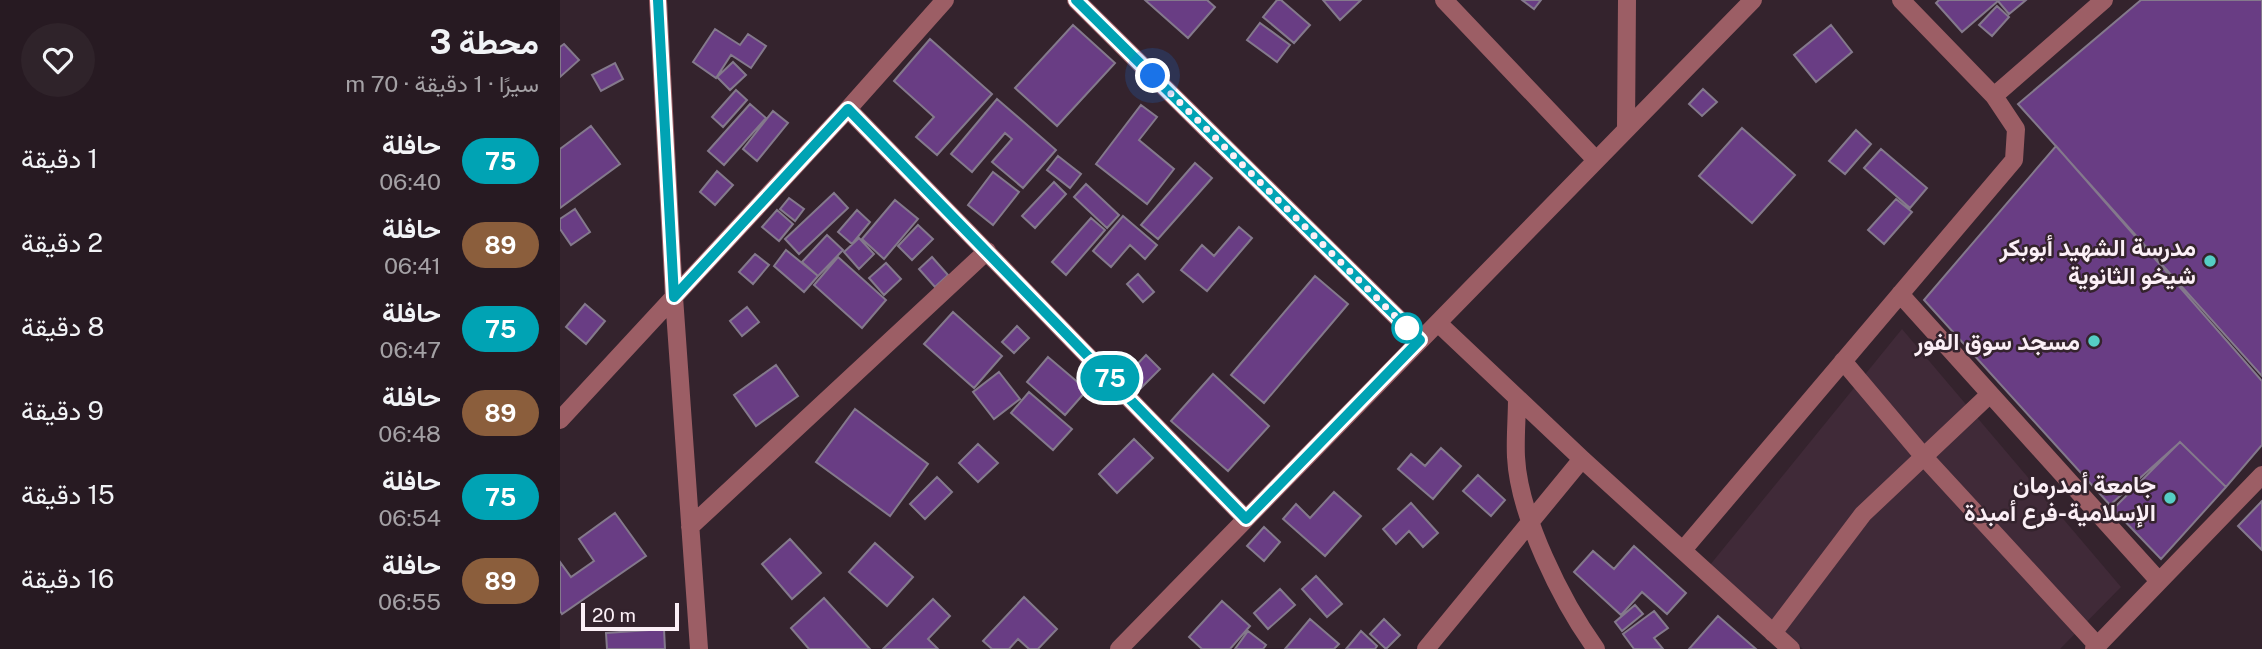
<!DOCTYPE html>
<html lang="ar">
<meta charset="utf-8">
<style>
body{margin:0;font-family:"Public Sans",Vazirmatn,sans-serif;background:#2f232a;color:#f1f3f6;direction:rtl;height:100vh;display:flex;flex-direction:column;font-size:26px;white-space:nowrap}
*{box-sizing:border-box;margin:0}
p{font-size:23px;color:#a4a1a5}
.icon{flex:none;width:38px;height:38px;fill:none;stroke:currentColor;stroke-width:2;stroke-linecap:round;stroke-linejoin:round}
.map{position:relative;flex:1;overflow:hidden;direction:ltr}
.side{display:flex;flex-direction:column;background:#271a22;width:560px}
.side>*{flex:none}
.badge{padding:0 14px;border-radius:23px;font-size:24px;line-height:46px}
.scale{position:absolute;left:21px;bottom:18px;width:98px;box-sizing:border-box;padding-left:7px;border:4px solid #fbeff6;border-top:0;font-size:19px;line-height:24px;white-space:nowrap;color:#fbeff6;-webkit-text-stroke:5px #34232d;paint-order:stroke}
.you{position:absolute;width:35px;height:35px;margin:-18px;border:5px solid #fff;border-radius:50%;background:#1a73e8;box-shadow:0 0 0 10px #1a73e833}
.map>.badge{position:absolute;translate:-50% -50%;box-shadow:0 0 0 4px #fff}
.round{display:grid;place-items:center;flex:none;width:74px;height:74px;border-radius:37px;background:#2f232a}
.head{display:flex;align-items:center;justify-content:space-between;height:119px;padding:0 21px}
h1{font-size:33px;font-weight:700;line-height:52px}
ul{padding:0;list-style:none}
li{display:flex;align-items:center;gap:21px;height:84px;padding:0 21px}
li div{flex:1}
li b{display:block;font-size:26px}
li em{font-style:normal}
li .badge{min-width:77px;font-weight:700;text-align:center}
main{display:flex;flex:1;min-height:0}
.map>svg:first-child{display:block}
</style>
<main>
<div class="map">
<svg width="1702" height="649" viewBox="0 0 1702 649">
<rect width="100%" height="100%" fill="#34232d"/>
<path fill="#402a38" d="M1342 329 1561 587 1500 649H1243L1150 565Z"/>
<path fill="#693d84" stroke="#84798c" stroke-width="2" d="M585 0H647L655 7 628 38Z
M717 0H721L750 25 734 43 703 17Z
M763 0H801L780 20Z
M962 0H981L974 9Z
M1379 0H1466L1449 14 1438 1 1402 32 1376 3Z
M1581 0H1702V376L1458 104Z
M1437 6 1449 17 1432 36 1419 25Z
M700 23 730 45 717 62 687 40Z
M513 25 555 63 497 126 455 88Z
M1271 25 1292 52 1256 82 1234 55Z
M155 29 180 45 188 34 206 46 191 68 171 55 156 78 133 62Z
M370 39 432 94 377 155 356 137 374 117 334 81Z
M4 44 19 60 0 77V47Z
M173 62 186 75 170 90 157 77Z
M55 63 63 79 41 91 32 75Z
M1143 89 1157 102 1142 116 1129 104Z
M176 90 187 100 163 127 152 117Z
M437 99 496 150 463 188 432 162 452 139 445 133 412 172 391 154Z
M190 104 206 118 164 165 148 151Z
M581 105 597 117 579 140 614 169 587 204 536 164Z
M213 111 228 123 197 161 183 149Z
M31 126 60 164 0 208V149Z
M1182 128 1235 175 1192 223 1139 176Z
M1296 130 1311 144 1285 174 1269 161Z
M1496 146 1702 381V445L1666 487 1620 442 1550 505 1364 300Z
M1321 149 1367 188 1350 208 1304 168Z
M498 156 521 174 510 188 487 170Z
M635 163 652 178 598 239 581 225Z
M157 171 173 185 155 205 140 192Z
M433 172 459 192 433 225 408 205Z
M494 182 506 194 475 228 462 216Z
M526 184 559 215 547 228 514 197Z
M274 193 288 208 239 254 225 239Z
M229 198 244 209 235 221 220 209Z
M1336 199 1352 212 1324 244 1308 230Z
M335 200 358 219 324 259 302 239Z
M15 209 30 232 11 245 0 229V219Z
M217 210 233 224 219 241 202 227Z
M297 210 310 222 292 244 278 232Z
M563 216 597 245 585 259 570 245 551 267 533 251Z
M531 218 545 230 506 275 492 262Z
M358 225 373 239 352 260 338 246Z
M679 227 692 238 647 291 621 270 642 245 654 256Z
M267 235 283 250 258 276 242 262Z
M299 238 314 254 299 269 284 252Z
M226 250 258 276 244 292 214 266Z
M195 254 209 265 193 284 179 272Z
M278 257 326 300 302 328 254 285Z
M372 257 388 275 375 287 359 269Z
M326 263 341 279 324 295 309 278Z
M578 274 594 292 583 302 567 284Z
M755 276 788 304 704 403 671 375Z
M25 304 45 321 26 344 6 327Z
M187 307 199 322 182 336 170 321Z
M393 312 442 356 414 388 364 344Z
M457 326 469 338 454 353 442 342Z
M586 355 600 369 581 388 568 374Z
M488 357 527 390 505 415 467 382Z
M216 365 238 396 196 426 174 395Z
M439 372 460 399 434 419 413 392Z
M653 374 709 426 668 471 611 421Z
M469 392 512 429 493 450 451 413Z
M295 409 368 464 330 516 256 462Z
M574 439 593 458 557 493 539 474Z
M1620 442 1666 487 1601 559 1553 509Z
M418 444 438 463 418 482 399 463Z
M881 448 901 466 873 499 838 469 851 454 865 466Z
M918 475 945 500 931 516 903 491Z
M377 477 392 492 365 519 350 504Z
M774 492 801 516 765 556 723 519 736 504 750 518Z
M1702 501V550L1678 526Z
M851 503 878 533 863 547 849 531 836 544 823 529Z
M55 513 86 556 2 614 0 611V562L11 577 34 561 19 539Z
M704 527 720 542 704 561 687 546Z
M230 539 261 573 232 599 202 564Z
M315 543 353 577 327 606 289 572Z
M1074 546 1126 593 1107 614 1082 592 1061 615 1014 572 1033 551 1054 569Z
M756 576 782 604 767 617 742 589Z
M720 589 735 605 708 629 694 613Z
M464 597 497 629 478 649H469L458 639 449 649H432L423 641Z
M264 598 310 649H249L231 628Z
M373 599 390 616 368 639 378 649H323Z
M662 601 690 626 670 649H642L629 637Z
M1075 605 1083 614 1062 631 1055 622Z
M1094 611 1108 628 1094 638 1103 649H1074L1063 634Z
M1158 616 1196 649H1129Z
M750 619 779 644 774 649H725Z
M824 619 840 635 826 649 810 634Z
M104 629 105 649H47L46 633Z
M688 631 706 645 703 649H675Z
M801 631 817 646 815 649H786Z"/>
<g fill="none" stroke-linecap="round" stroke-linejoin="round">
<path stroke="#9c5e65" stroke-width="18" d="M98 0 114 297 139 649
M516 0 860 340
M884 0 1035 159
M1434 96 1544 0
M288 109 686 519
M1066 129 1067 0
M1340 294 1599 581
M878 323 1022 459 1231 649
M1283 361 1364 457 1537 645
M957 398C957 418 955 438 956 457 959 516 1002 602 1036 649
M0 420 288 109 385 0
M130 527 427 251
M1123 550 1454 160 1456 129 1434 96 1341 0
M1213 633 1303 514 1430 394
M559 649 1193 0
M866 649 1022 459
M1534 649 1702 475"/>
</g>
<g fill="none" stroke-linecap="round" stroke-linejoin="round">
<g stroke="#fff" stroke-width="16">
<path id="line" d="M98 0 114 297 288 109 686 519 860 340 516 0"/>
</g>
<use href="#line" stroke="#00a3b4" stroke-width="10"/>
<path stroke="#fbeff6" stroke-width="7" stroke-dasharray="0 12.6" d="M593 76 847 328"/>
</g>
<g fill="#55cec5" stroke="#34232d" stroke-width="2.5">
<circle cx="1650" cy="261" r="7"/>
<circle cx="1534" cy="341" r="7"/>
<circle cx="1610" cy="498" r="7"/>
</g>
<circle fill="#fff" stroke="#00a3b4" stroke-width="3.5" cx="847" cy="328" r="14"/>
<g text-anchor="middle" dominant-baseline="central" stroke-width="5" stroke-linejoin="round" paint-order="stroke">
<g font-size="24" font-weight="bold" fill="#fbeff6" stroke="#34232d" text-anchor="end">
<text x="1636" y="247">مدرسة الشهيد أبوبكر<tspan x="1636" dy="28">شيخو الثانوية</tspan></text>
<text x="1520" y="341">مسجد سوق الفور</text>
<text x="1596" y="484">جامعة أمدرمان<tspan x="1596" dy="28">الإسلامية-فرع أمبدة</tspan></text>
</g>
</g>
</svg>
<div class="scale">20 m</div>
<div class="you" style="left:593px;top:76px"></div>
<b class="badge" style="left:550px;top:378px;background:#00a3b4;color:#fff">75</b>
</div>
<section class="side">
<div class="head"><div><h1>محطة 3</h1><p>سيرًا · 1 دقيقة · 70 m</p></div><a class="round"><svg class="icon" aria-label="heart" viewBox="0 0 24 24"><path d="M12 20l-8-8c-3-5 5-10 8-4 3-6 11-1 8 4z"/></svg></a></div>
<ul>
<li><span class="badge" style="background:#00a3b4;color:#fff">75</span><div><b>حافلة</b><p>06:40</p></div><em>1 دقيقة</em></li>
<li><span class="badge" style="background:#8b5e3c;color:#fff">89</span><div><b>حافلة</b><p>06:41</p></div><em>2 دقيقة</em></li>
<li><span class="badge" style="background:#00a3b4;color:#fff">75</span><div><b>حافلة</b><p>06:47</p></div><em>8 دقيقة</em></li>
<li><span class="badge" style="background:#8b5e3c;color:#fff">89</span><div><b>حافلة</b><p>06:48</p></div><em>9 دقيقة</em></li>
<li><span class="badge" style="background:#00a3b4;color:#fff">75</span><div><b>حافلة</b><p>06:54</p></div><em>15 دقيقة</em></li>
<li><span class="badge" style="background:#8b5e3c;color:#fff">89</span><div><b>حافلة</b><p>06:55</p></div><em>16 دقيقة</em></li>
</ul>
</section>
</main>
